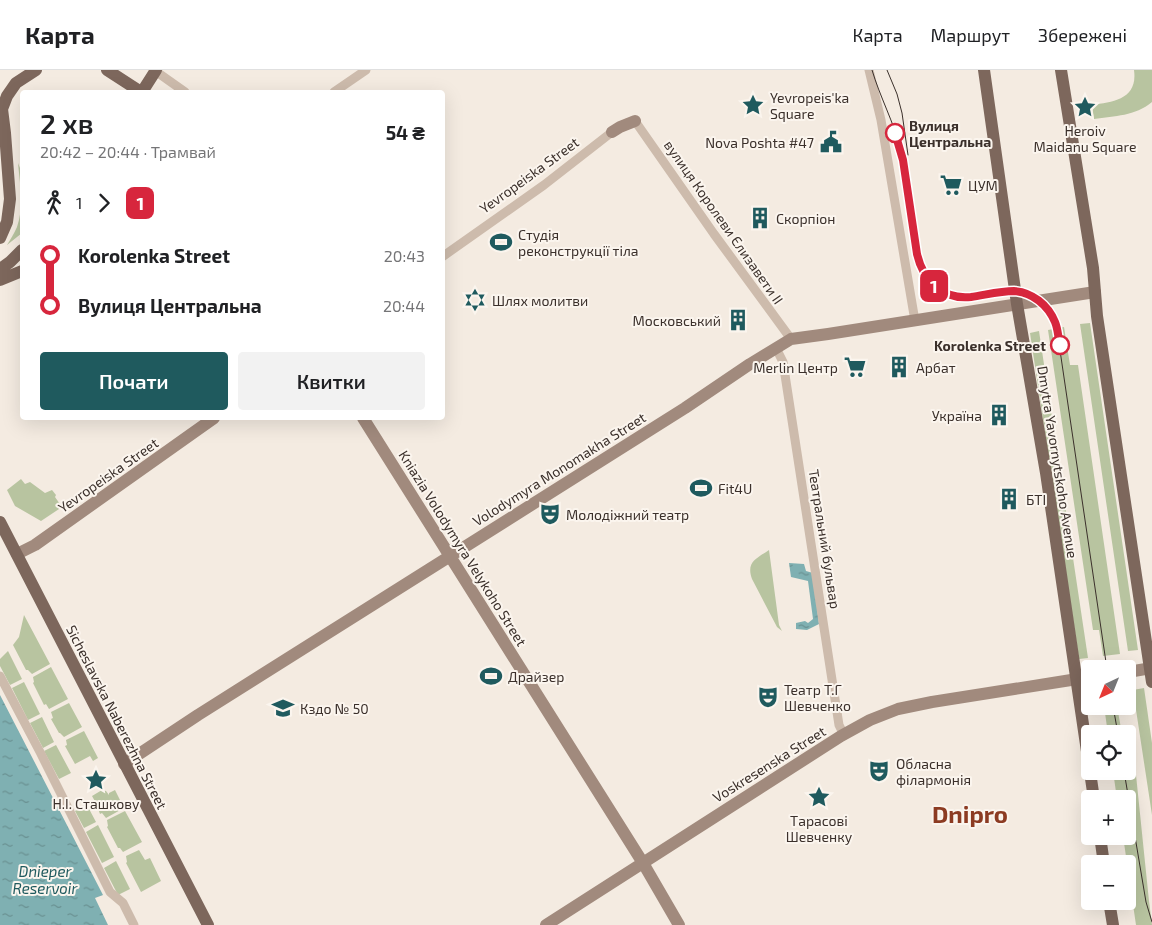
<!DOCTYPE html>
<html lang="uk">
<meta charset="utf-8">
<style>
body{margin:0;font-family:"Exo 2",sans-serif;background:#f2f2f2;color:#202124;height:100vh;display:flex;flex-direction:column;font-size:19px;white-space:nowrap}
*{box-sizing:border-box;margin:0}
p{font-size:16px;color:#757577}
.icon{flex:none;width:28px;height:28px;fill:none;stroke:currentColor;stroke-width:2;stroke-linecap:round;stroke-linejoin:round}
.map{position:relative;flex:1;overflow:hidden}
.drawer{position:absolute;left:20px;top:20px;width:425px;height:330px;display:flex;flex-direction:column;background:#fff;border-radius:5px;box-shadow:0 5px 20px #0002}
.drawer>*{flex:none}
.badge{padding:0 10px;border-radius:8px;font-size:18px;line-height:32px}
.needle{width:32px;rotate:223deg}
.controls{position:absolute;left:1081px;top:590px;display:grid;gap:10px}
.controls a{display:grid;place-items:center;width:55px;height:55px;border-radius:5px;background:#fff;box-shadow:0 5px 20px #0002;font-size:25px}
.map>.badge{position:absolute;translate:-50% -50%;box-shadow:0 0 0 2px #fff}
.legs{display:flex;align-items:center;gap:8px;height:55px;padding:0 20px;font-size:16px}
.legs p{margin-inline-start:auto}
.head{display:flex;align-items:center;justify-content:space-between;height:85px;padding:0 20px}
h1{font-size:28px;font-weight:600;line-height:38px}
.cta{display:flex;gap:10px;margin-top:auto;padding:10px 20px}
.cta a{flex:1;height:58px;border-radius:5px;background:#1f5a5e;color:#fff;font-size:20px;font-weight:600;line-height:58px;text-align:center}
.cta a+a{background:#f2f2f2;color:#202124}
ul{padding:0 20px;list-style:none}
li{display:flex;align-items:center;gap:18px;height:50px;font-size:19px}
li i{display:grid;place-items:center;width:8px;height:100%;margin:0 6px;background:currentColor}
li i::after{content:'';width:12px;height:12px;margin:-6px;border:4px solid;border-radius:50%;background:#fff}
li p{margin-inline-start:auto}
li:first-child i{background:linear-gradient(#0000 50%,currentColor 0)}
li:last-child i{background:linear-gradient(currentColor 50%,#0000 0)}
header{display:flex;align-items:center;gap:30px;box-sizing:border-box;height:70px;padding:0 25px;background:#fff;border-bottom:1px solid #e0e0e0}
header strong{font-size:24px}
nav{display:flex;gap:28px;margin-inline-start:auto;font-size:18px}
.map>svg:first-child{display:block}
</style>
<header>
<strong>Карта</strong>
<nav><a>Карта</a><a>Маршрут</a><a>Збережені</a></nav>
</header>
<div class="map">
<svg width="1152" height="855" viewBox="0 0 1152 855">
<defs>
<pattern id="water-ripples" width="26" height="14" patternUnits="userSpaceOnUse" patternTransform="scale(1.25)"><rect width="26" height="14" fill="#7fb0b2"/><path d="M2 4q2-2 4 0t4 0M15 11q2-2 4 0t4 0" fill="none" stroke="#699091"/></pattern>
</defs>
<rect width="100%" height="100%" fill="#f4ebe1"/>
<path fill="#b8c4a0" d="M1134 0H1152V32C1135 46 1115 46 1094 49L1092 35C1114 32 1138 29 1134 0Z
M18 93 22 103V163L7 175C10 170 14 164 17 157 24 137 20 114 18 93Z
M1090 253 1138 580 1128 581 1080 254Z
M1064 257 1070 295H1078L1120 584 1103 586 1099 560H1093L1048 260Z
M1039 261 1088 588 1079 589 1030 263Z
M21 409 25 414 30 412 45 423 52 420 56 425 55 427 62 437 41 451 15 436 7 420Z
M769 480 779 555 782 561 777 557 752 509C746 492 756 489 769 480Z
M24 545 50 594 32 604 28 600H26L13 575 19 567Z
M8 581 22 609 10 615 0 596V589Z
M51 597 68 629 49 639 46 634 44 635 33 613 34 612 33 607Z
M24 612 40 644 28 650 12 618Z
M1144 618 1152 673V745L1133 620Z
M69 633 82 657 64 667 60 663H59L51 649 53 648 51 642Z
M1104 636H1117L1122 664H1108Z
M42 647 54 672 43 678 30 653Z
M84 661 98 688 93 691 90 686 75 694 65 676 67 675 66 670Z
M1132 666 1149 831 1152 855H1136L1123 766H1128V729H1117L1113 701H1128V667Z
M56 675 71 703 59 709 44 681Z
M102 720 106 721 109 725V723L115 720 124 738 106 748 102 743 100 744 97 736 112 729 97 735 92 726Z
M87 735 96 752 84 758 75 741Z
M125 741 142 772 123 782 120 778H118L107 757 108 756 107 750Z
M98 755 114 787 102 793 86 762Z
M139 780 145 790 150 788 161 811 141 822 126 793 127 792 126 786Z
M116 791 130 819 118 825 104 798Z"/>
<path fill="url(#water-ripples)" d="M789 493 804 494 806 501 813 503 819 554 807 560 796 559V553L805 551 808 553 813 549 808 511 791 507Z
M0 625 103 825 95 828 108 855H0Z"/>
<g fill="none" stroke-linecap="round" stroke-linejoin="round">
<path stroke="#cdbbac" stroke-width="9" d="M154 0 185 22
M869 0 881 50 915 251
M334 22 366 0
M635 51 714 164 791 269
M442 187 544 115 612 62
M776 278 783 292 839 655 844 665
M0 606 40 682 110 822 123 833 134 855"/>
<path stroke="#a18a7d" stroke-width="12" d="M612 62 620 57 635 51
M363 348 643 793 679 855
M17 484 35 475 214 348
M1128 602 1152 598
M124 694 198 645 685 338 750 294 791 269 828 264 1095 222
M546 855 841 666 870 650 898 639 932 632 1090 607"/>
<path stroke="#7d675c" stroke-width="12" d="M107 0 141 22
M984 0 1017 234 1046 403 1094 729
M1061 0 1093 198 1097 246 1152 612
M0 168 7 152 10 129 5 63 2 39 7 26 16 13 36 0
M0 199 10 192 22 180
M0 210 22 201
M0 452 208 855
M1100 766 1104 794
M1109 831 1113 855"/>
<path stroke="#3b302b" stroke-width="1" d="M872 0C880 27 894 53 901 80 909 114 911 150 917 184 923 211 942 231 972 227 986 225 1000 220 1014 221 1037 223 1051 240 1057 260L1107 599
M887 0 897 24 902 43 908 85
M1113 636 1118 664
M1128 690 1130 709
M1124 701 1146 832 1152 852"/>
<path stroke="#7d675c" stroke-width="12" d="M142 22 156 0"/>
</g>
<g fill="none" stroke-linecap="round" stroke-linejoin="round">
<g stroke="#fff" stroke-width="11">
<path id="line-1" d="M895 63 903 90 917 184C923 210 942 230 971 227 985 225 1000 221 1014 221 1032 222 1048 235 1055 252 1058 259 1058 267 1060 275"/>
</g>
<use href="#line-1" stroke="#d7263d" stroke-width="8"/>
</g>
<defs>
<g id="sight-bare" transform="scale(1.725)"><path d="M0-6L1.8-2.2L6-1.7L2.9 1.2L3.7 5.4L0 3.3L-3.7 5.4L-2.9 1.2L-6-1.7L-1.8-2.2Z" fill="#1f5a5e" stroke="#fbf5ee" stroke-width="2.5" paint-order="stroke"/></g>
<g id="civic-bare" transform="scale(1.725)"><path d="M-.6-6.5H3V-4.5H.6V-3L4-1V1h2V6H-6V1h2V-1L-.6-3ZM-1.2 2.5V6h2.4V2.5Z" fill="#1f5a5e" stroke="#fbf5ee" stroke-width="2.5" paint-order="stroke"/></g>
<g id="supermarket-bare" transform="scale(1.725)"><path d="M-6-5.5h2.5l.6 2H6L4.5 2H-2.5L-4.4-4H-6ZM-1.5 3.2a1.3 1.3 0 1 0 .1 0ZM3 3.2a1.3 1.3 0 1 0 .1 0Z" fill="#1f5a5e" stroke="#fbf5ee" stroke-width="2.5" paint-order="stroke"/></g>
<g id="building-bare" transform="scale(1.725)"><path d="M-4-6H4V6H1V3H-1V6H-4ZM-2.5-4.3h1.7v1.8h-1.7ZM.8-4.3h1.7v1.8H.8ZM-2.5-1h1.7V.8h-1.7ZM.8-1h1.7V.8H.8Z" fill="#1f5a5e" stroke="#fbf5ee" stroke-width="2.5" paint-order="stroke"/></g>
<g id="stadium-bare" transform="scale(1.725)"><path d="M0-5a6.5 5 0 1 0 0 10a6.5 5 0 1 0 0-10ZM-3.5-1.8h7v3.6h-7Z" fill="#1f5a5e" stroke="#fbf5ee" stroke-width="2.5" paint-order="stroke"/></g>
<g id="synagogue-bare" transform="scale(1.725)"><path d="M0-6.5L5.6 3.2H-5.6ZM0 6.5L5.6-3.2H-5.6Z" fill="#1f5a5e" stroke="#fbf5ee" stroke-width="2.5" paint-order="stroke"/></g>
<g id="theatre-bare" transform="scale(1.725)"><path d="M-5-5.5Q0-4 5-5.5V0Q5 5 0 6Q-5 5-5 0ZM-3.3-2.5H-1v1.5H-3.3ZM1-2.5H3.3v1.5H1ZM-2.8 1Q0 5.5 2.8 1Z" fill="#1f5a5e" stroke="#fbf5ee" stroke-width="2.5" paint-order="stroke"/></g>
<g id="school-bare" transform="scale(1.725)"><path d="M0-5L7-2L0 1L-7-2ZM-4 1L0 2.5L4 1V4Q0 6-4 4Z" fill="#1f5a5e" stroke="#fbf5ee" stroke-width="2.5" paint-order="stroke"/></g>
</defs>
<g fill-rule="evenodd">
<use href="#sight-bare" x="753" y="35"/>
<use href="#sight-bare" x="1085" y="37"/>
<use href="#civic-bare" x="831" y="72"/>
<use href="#supermarket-bare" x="951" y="115"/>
<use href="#building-bare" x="760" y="148"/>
<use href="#stadium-bare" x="501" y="172"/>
<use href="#synagogue-bare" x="475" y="230"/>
<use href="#building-bare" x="738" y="250"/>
<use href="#supermarket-bare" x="855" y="297"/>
<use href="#building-bare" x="899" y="297"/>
<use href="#building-bare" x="999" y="345"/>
<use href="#stadium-bare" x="701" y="418"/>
<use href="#building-bare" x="1009" y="429"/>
<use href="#theatre-bare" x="550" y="444"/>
<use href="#stadium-bare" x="491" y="606"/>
<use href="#theatre-bare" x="768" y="627"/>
<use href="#school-bare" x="283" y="638"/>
<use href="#theatre-bare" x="879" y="701"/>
<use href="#sight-bare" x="96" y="710"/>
<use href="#sight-bare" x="819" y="727"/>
</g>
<g fill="#fff" stroke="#d7263d" stroke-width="2.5">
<circle cx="895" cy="63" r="9"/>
<circle cx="1060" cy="275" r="9"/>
</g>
<g text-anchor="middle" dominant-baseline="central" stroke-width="4" stroke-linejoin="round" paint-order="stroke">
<g font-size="14" fill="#3b302b" stroke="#fbf5ee" text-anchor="start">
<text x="770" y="27">Yevropeis'ka<tspan x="770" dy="16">Square</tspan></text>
<text x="1085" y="60" text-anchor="middle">Heroiv<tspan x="1085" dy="16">Maidanu Square</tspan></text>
<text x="814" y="72" text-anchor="end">Nova Poshta #47</text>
<text x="968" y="115">ЦУМ</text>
<text x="776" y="148">Скорпіон</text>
<text x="518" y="164">Студія<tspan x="518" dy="16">реконструкції тіла</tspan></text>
<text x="492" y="230">Шлях молитви</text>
<text x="721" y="250" text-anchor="end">Московський</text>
<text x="838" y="297" text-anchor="end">Merlin Центр</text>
<text x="916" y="297">Арбат</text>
<text x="982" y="345" text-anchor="end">Україна</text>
<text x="718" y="418">Fit4U</text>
<text x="1026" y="429">БТІ</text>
<text x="566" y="444">Молодіжний театр</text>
<text x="508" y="606">Драйзер</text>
<text x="784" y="619">Театр Т.Г<tspan x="784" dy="16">Шевченко</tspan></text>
<text x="300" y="638">Кздо № 50</text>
<text x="896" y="693">Обласна<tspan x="896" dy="16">філармонія</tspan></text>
<text x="96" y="733" text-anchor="middle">Н.І. Сташкову</text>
<text x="819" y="750" text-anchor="middle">Тарасові<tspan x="819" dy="16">Шевченку</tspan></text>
</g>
<g font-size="14" font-weight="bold" fill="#3b302b" stroke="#fbf5ee" text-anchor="start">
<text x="909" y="55">Вулиця<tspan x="909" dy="16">Центральна</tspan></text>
<text x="1046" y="275" text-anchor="end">Korolenka Street</text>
</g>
<g font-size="14" fill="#3b302b" stroke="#fbf5ee">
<text transform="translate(529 105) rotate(-36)">Yevropeiska Street</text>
<text transform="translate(724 152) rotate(55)">вулиця Королеви Єлизавети ІІ</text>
<text transform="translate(1058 392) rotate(81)">Dmytra Yavornytskoho Avenue</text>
<text transform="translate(559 399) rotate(-32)">Volodymyra Monomakha Street</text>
<text transform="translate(108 405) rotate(-35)">Yevropeiska Street</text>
<text transform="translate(825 469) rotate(81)">Театральний бульвар</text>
<text transform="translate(463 478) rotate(58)">Kniazia Volodymyra Velykoho Street</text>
<text transform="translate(117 647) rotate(63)">Sicheslavska Naberezhna Street</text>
<text transform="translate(769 694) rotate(-32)">Voskresenska Street</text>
</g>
<g font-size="15" font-style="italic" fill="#1f5a5e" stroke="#fbf5ee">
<text x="45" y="801">Dnieper<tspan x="45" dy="17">Reservoir</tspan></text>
</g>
<g font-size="24" font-weight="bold" fill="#8c3b22" stroke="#fbf5ee">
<text x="970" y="743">Dnipro</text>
</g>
</g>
</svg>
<div class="controls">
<a><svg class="needle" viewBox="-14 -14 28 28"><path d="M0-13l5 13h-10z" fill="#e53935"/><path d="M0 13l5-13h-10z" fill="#757577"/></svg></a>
<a><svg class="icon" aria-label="locate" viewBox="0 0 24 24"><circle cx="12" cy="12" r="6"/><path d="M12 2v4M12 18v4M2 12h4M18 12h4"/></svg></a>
<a>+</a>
<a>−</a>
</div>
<b class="badge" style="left:934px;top:216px;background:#d7263d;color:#fff">1</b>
<section class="drawer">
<div class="head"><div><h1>2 хв</h1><p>20:42 – 20:44 · Трамвай</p></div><b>54 ₴</b></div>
<div class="legs"><svg class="icon" aria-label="walk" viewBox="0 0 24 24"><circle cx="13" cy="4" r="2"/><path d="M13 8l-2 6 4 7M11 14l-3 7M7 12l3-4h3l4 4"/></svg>1<svg class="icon" aria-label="forward" viewBox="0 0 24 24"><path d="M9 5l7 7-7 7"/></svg><b class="badge" style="background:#d7263d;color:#fff">1</b></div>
<ul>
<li><i style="color:#d7263d"></i><b>Korolenka Street</b><p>20:43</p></li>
<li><i style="color:#d7263d"></i><b>Вулиця Центральна</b><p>20:44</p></li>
</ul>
<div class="cta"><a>Почати</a><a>Квитки</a></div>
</section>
</div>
